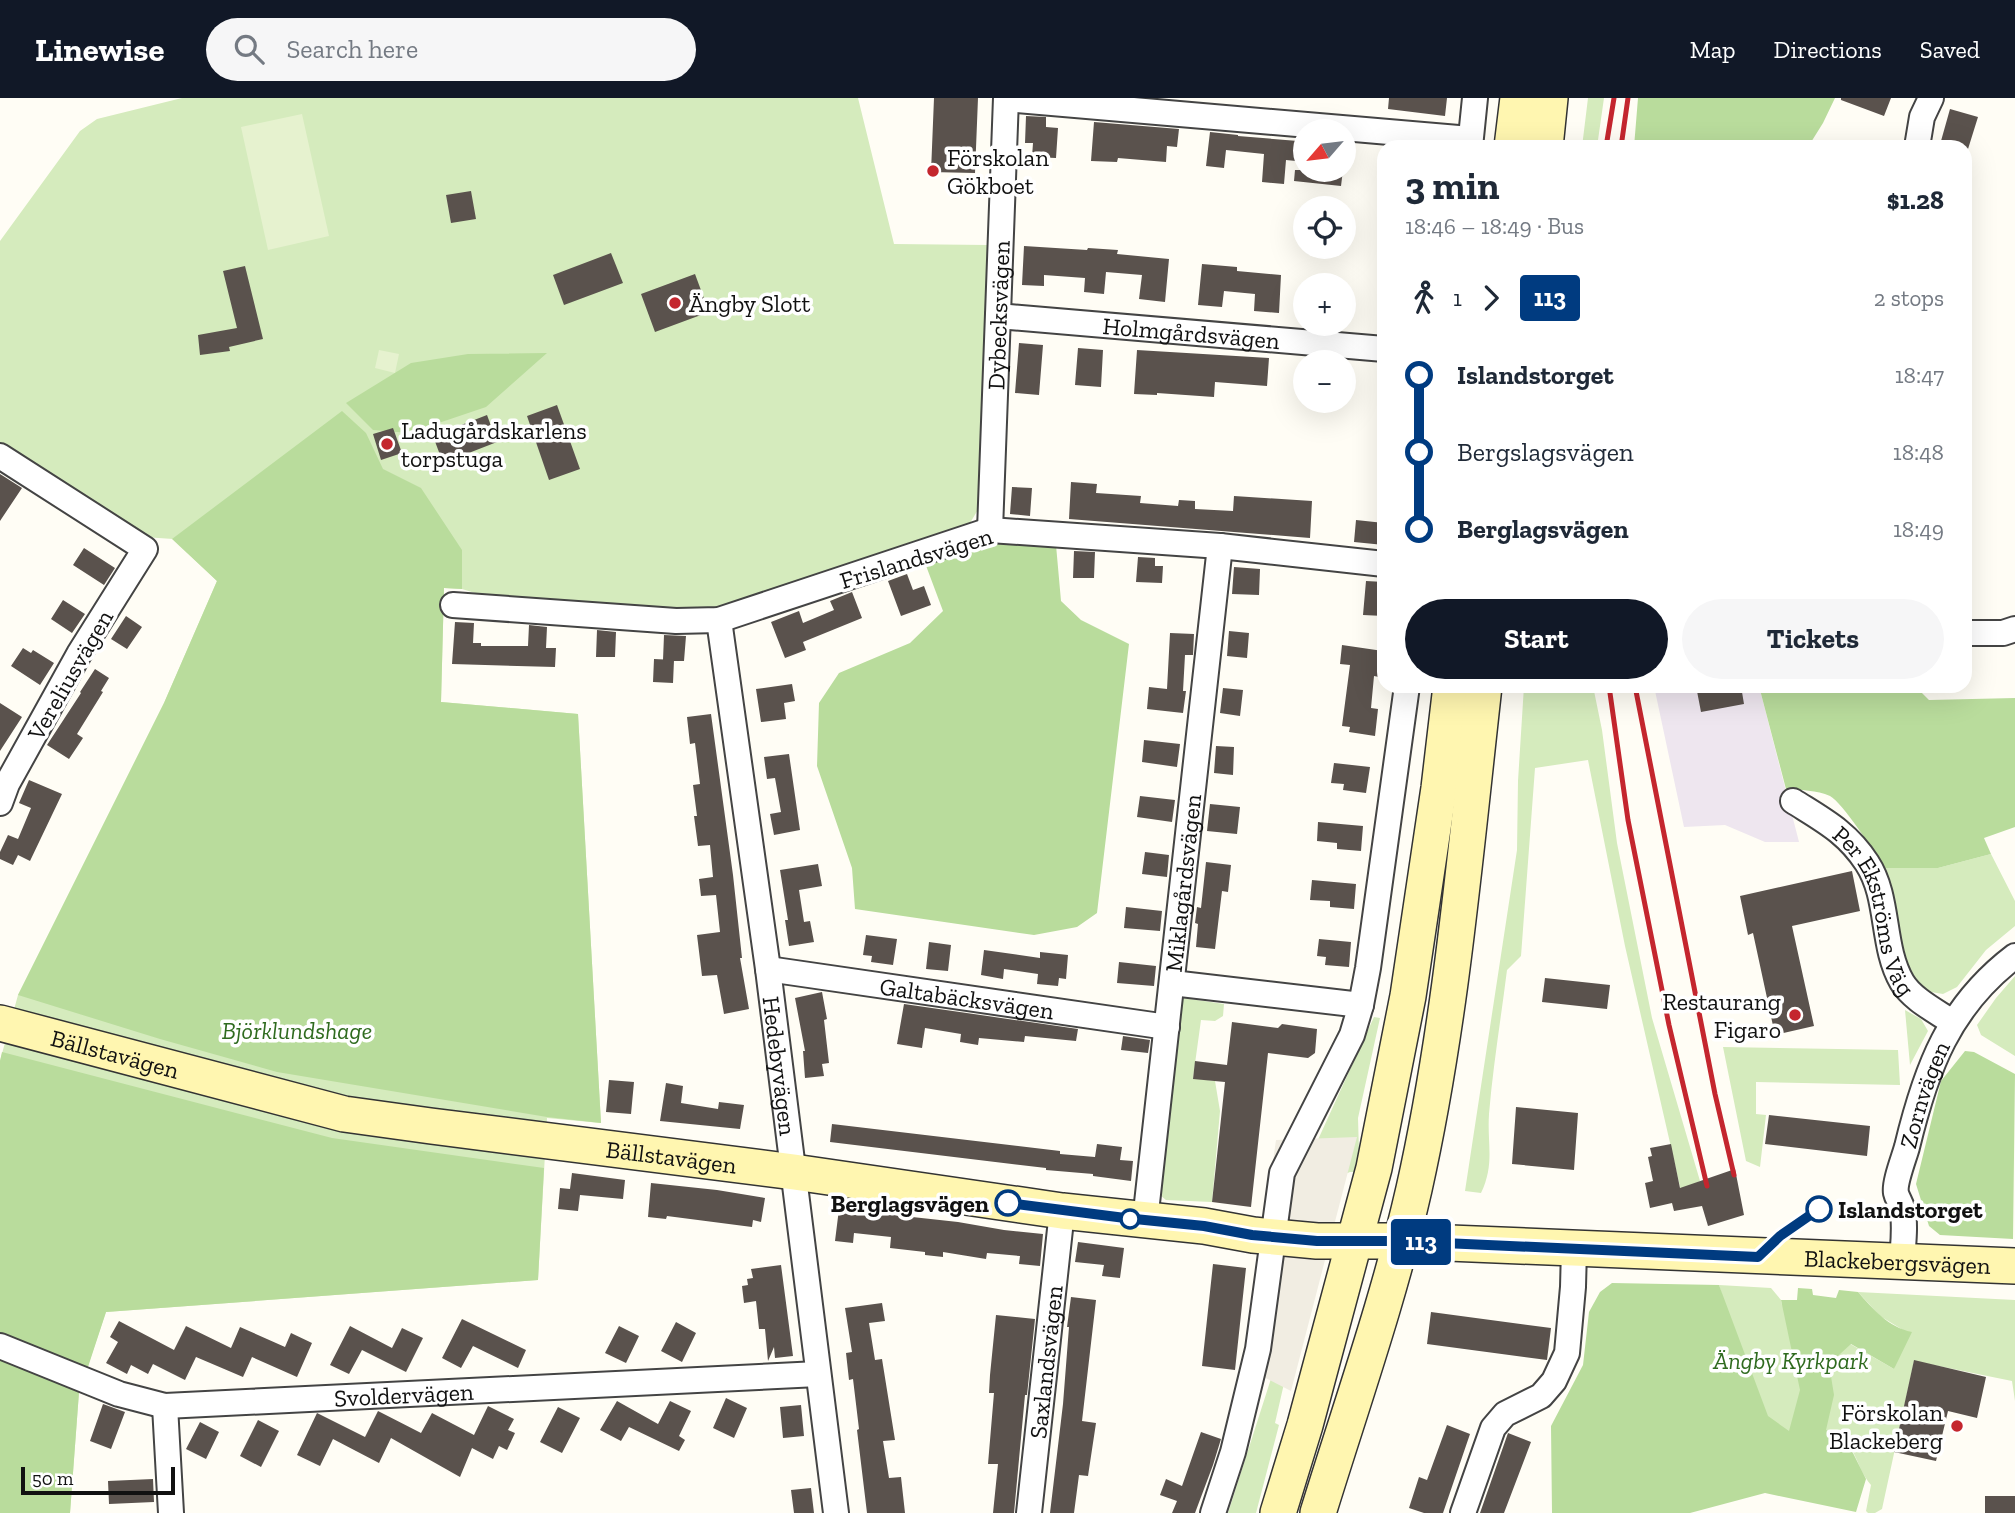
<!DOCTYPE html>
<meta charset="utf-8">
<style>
body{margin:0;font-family:"Zilla Slab",serif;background:#f6f6f7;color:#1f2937;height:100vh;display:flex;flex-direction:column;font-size:26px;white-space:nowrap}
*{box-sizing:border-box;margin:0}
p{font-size:23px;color:#747a83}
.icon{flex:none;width:38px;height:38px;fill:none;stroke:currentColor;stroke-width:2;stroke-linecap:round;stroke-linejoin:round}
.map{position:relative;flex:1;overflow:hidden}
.panel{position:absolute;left:1377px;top:42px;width:595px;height:553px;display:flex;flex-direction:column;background:#fff;border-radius:21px;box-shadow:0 7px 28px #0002}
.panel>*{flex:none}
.badge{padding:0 14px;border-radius:5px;font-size:24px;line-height:46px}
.needle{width:46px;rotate:242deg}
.controls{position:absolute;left:1293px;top:21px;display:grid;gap:14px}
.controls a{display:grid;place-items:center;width:63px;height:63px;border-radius:50%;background:#fff;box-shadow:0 7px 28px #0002;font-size:35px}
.scale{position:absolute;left:21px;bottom:18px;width:154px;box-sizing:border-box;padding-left:7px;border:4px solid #111;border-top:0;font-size:19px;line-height:24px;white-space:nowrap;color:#111;-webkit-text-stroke:5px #fff;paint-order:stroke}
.map>.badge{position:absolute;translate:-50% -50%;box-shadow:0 0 0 4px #fff}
.legs{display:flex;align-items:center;gap:10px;height:77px;padding:0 28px;font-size:23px}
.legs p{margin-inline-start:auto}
.head{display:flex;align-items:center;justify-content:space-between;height:119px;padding:0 28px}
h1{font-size:38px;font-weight:800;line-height:52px}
.primary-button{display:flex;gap:14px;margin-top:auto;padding:14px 28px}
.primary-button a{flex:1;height:80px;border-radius:42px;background:#111827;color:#fff;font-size:28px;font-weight:800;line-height:80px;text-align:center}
.primary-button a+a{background:#f6f6f7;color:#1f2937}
ul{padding:0 28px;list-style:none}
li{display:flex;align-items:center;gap:24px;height:77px;font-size:26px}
li i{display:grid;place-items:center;width:10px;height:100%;margin:0 9px;background:currentColor}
li i::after{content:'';width:18px;height:18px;margin:-9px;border:5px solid;border-radius:50%;background:#fff}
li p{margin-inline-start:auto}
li:first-child i{background:linear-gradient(#0000 50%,currentColor 0)}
li:last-child i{background:linear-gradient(currentColor 50%,#0000 0)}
header{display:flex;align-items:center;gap:42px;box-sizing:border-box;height:98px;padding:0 35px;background:#111827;color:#fff}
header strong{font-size:33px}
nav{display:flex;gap:38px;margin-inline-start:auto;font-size:24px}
.search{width:490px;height:63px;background:#f6f6f7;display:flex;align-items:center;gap:18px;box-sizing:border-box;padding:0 24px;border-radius:38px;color:#747a83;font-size:26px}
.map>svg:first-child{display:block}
</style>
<header>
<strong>Linewise</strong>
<div class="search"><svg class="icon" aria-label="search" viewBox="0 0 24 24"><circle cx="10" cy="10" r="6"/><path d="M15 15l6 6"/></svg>Search here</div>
<nav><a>Map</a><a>Directions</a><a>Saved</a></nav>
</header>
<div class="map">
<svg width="2015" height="1415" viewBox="0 0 2015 1415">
<rect width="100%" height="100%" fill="#fffdf5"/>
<path fill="#eee6ef" d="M1654 588H1759L1799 744H1765L1725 727 1684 729Z"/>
<path fill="#d5ebbd" d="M182 0H858L894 146 988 147 979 410 967 430 718 516 488 499 462 491 444 490 441 604 578 616 601 1025 547 1020 538 1182 106 1214 79 1294 70 1415H0V963L18 897 164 605 217 483 173 441 144 439 0 346V143L80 33 97 21Z
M1588 0H1604L1597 49H1582Z
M1524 588H1593L1602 632 1617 745 1652 920 1700 1083 1681 1093 1625 848 1588 662 1535 670 1521 858 1507 872C1501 920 1493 968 1489 1016 1487 1047 1495 1065 1481 1095L1465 1093 1517 752 1518 683Z
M1991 756 2015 803V828L1986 852 1957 889 1943 896 1925 893 1915 883 1906 867 1884 770H1938Z
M2015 878V958L1981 937 1977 927 1996 900Z
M1184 900 1224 906 1223 918 1215 923 1201 922 1193 980 1215 983 1220 1013 1212 1104 1166 1102 1160 1097 1177 908Z
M1905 912 1921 921 1928 933 1910 967Z
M1374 919 1380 920 1358 1020 1359 1053 1355 1074H1350L1298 1096 1311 1057Z
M1723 949 1898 952 1900 987 1756 984V1016L1766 1017 1760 1069 1746 1063Z
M1719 1187 1771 1190 1781 1202 1782 1207 1894 1271 1903 1232 1880 1218 1858 1194 2015 1202V1303L2012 1283 1914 1263 1882 1411 1875 1415H1868L1866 1413 1871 1387C1855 1368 1858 1348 1834 1336L1773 1363Z
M1306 1189 1275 1325 1279 1327 1256 1415H1228L1276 1265Z"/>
<path fill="#b9dc9c" d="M1638 0H1835L1823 25 1808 49H1634Z
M547 255 486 309 409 335 373 332 346 305 411 265 468 256Z
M342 313 366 335 383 371 421 390 462 452V491L444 490 441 604 578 616 601 1025 547 1019 277 974 160 941 18 897 164 605 217 483 172 441Z
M992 444 1056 447 1061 503 1081 522 1129 546 1097 815 1077 829 1034 837 855 811 852 770 817 668 819 605 839 575 910 545 943 513 925 465Z
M1759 588H1906L1920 593 1929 602 2015 600V729L1984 740 1991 756 1938 770H1884C1876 756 1842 704 1830 698 1817 692 1800 692 1786 691Z
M1965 953 1974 954 2015 976 2013 1141 1940 1137 1929 1128 1916 1086 1941 983Z
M2 954 332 1040 544 1070 538 1182 106 1214 88 1269 0 1236V963Z
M1612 1185 1719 1187 1768 1318 1789 1333 1800 1292 1781 1202H1797L1798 1190 1812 1191 1813 1197 1836 1200 1839 1192 1858 1194C1873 1211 1888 1229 1912 1234L1894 1271 1851 1246 1829 1266 1834 1297 1826 1332 1847 1343 1866 1381 1856 1414 1765 1395 1690 1415H1552L1551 1328 1583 1267 1589 1214 1600 1194Z
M0 1261 79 1294 70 1415H0Z"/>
<path fill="#e6f2cf" d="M302 16 329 138 268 152 241 29Z
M379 252 399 256 395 275 375 270Z"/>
<path fill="#f1ede2" d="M1357 1039 1291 1293 1244 1269 1276 1042Z"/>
<path fill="#5a524d" d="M934 0H978L975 75 931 74Z
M1389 0H1447L1445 18 1388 11Z
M1841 0H1891L1884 18 1841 2Z
M1950 11 1978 19 1968 51 1941 43Z
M1026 18 1046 19V29L1058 30 1056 60 1032 59 1033 45H1025Z
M1094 24 1179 31 1177 49 1167 48 1166 64 1118 60 1117 64 1091 63Z
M1210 34 1238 37V38L1298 43 1296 63 1286 62 1284 86 1262 84 1264 56 1226 52 1224 70 1206 68Z
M1295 72H1343L1341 88 1294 83Z
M471 93 476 121 451 125 446 97Z
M1024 148 1087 152 1088 150 1118 152 1117 156 1169 161 1165 204 1139 201 1142 177 1106 174 1104 196 1084 194 1085 180 1044 177V188L1022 187Z
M611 155 623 185 564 207 553 177Z
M1202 166 1237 169V173L1281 177 1279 215 1254 213 1255 196 1224 193 1222 209 1198 207Z
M245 168 263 241 229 249 230 253 200 257 198 237 237 230 223 173Z
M695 176 709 214 655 234 641 196Z
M1019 245 1043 247 1039 297 1015 295Z
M1078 250 1103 252 1101 289 1075 287Z
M1137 252 1269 260 1267 288 1215 284 1214 299 1157 295V297L1134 296Z
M557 307 580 371 549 382 527 318Z
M487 317 497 344 443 365 433 338Z
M393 330 402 355 381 362 373 336Z
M0 376 22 390 0 423Z
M1071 384 1097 386 1096 395 1141 398 1140 405 1178 408 1179 402 1195 403V411L1233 413 1234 398 1312 403 1310 440 1069 421Z
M1012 389 1032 390 1030 418 1010 416Z
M1356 422 1384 425V447L1354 444Z
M84 450 115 470 104 487 73 467Z
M1074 453 1095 454 1094 480H1073Z
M1138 459 1155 460V468H1163L1162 485 1136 484Z
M1234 469 1260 471 1259 497 1232 496Z
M907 476 913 492 924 488 931 507 901 518 888 483Z
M1366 483 1384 484V518L1363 517Z
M852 494 862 520 803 544 806 552 785 560 771 524 799 513 803 525 834 512 830 503Z
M63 502 85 516 72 535 51 521Z
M126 518 142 529 127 551 111 541Z
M455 524 474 525 473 545H481V548H528L529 527 547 529 546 550H556L555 569 452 566Z
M597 532 616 534 615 559H596Z
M1229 533 1249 535 1247 560 1227 558Z
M1170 535 1194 536 1193 557H1185L1183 593H1186L1183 615 1147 611 1149 589 1167 591Z
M664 537 686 538 684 563 663 562Z
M1342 547 1383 553 1379 579 1374 578 1371 610 1378 611 1375 638 1349 634 1350 629 1342 628 1350 567 1340 566Z
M23 550 31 555 33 552 54 565 40 587 11 568Z
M654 561 674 562 673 585 653 584Z
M95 571 109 580 101 593 103 594 77 636 83 640 69 661 47 647 81 595 80 594Z
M792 586 795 603 784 605 786 621 761 624 756 591Z
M1696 588H1741L1744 606 1701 614Z
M1223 590 1243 592 1240 618 1220 615Z
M0 605 22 619 0 653Z
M711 616 733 777 742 860H740L749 911 724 916 717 877 702 878 697 837 720 834 716 797 701 798 699 781 713 779 710 747 698 748 694 718H697L693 687 700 686 695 645 690 646 687 619Z
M1144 642 1180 646 1177 669 1142 664Z
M1216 648 1234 649 1233 677 1214 675Z
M789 656 800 732 774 737 770 716 781 714 775 680 767 681 764 659Z
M1334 665 1370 669 1366 695 1343 692 1344 686 1331 685Z
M29 682 62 696 30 763 18 757 13 767 0 761V754L8 737 18 741 31 710 19 705Z
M1140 698 1175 702 1172 724 1137 719Z
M1210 706 1240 709 1237 736 1207 733Z
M1318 724 1363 728 1361 753 1337 751V745L1317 743Z
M1145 754 1169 757 1167 779 1142 776Z
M1206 764 1231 767 1228 794 1222 793 1215 851 1196 849 1198 826 1195 825 1197 809 1201 810Z
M818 766 822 788 799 792 804 824 810 823 814 844 789 848 785 822H788L780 772Z
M1852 773 1860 813 1792 828 1814 928 1775 937 1753 835 1748 837 1740 798Z
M1312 782 1356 786 1354 811 1330 809V803L1310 802Z
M1126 809 1162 813 1160 833 1124 830Z
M866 837 897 841 893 867 871 864 872 858 863 857Z
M1319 841 1351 844 1349 869 1325 867 1326 859 1317 858Z
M929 844 951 847 948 873 926 871Z
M984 852 1040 860V854L1068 857 1066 881 1059 880 1058 888 1037 886 1038 876 1004 871 1003 881 981 877Z
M1119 864 1156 868 1154 888 1117 885Z
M1545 880 1610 887 1607 911 1542 904Z
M822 894 827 921 824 922 829 965 822 966 824 978 805 980 803 953H805L795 900Z
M904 906 1078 931 1076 943 1025 938 1024 944 979 940 978 947 960 944 961 936 925 930 922 950 897 946Z
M1232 924 1278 930 1282 926 1317 931 1315 955 1308 960 1268 955 1251 1109 1212 1104 1225 984 1193 981 1195 963 1227 967Z
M1123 938 1150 942 1148 955 1121 952Z
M609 982 634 984 631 1016 606 1014Z
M666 985 683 988 681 1005 718 1011 719 1004 744 1007 740 1031 660 1023Z
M1516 1009 1578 1015 1574 1072 1512 1066Z
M1769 1017 1870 1028 1867 1058 1765 1046Z
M832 1026 1060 1053V1056L1095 1059 1097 1046 1122 1049 1120 1062 1133 1063 1131 1083 1093 1078V1076L1046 1072V1070L830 1044Z
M1671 1046 1680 1090 1735 1071 1744 1117 1708 1128 1702 1108 1674 1113 1672 1105 1650 1110 1645 1085 1653 1083 1648 1059 1652 1058 1650 1050Z
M572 1075 625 1082 623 1101 580 1097 578 1113 558 1111 560 1090 570 1091Z
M651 1085 717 1092 765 1100 761 1124 753 1122 752 1129 667 1118 666 1121 648 1119Z
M839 1111 958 1124 1004 1132 1043 1136 1040 1168 1019 1166 1020 1158 987 1155 986 1161 943 1154V1159L925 1157V1154L890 1150 891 1139 854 1135 853 1145 835 1143Z
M1078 1144 1124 1150 1120 1180 1102 1178 1104 1167 1075 1164Z
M1213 1166 1246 1170 1235 1272 1202 1268Z
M781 1167 793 1258 775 1260 774 1249 768 1263 765 1231H759L756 1203 744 1205 742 1188 748 1187 747 1181 753 1180 751 1171Z
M1071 1199 1096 1202 1082 1323 1096 1325 1088 1378 1079 1377 1074 1415H1050L1063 1306 1069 1229H1067Z
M882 1205 885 1223 869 1225 875 1262 882 1261 895 1342 883 1343 889 1380 901 1379 905 1415H867L857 1332 859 1331 853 1281 849 1282 846 1255 852 1254 845 1210Z
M1431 1214 1551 1230 1547 1262 1427 1246Z
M996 1217 1035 1221 1027 1297H1025L1014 1415H993L998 1366H988L994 1295H989L990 1277Z
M462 1221 526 1252 518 1270 473 1248 461 1270 442 1260Z
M119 1223 174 1252 186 1228 231 1250 240 1229 285 1249 291 1235 312 1245 297 1279 252 1259 243 1279 196 1259 185 1282 153 1266 148 1276 131 1267 127 1276 106 1265 118 1244 110 1239Z
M676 1224 696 1235 682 1264 661 1253Z
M350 1228 392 1250 402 1230 423 1240 406 1274 362 1252 349 1276 330 1267Z
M619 1228 639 1238 626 1265 605 1255Z
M1914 1262 1986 1279 1977 1320 1948 1313 1936 1363 1894 1354Z
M726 1300 747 1310 734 1340 713 1330Z
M617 1303 658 1326 670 1303 691 1313 679 1338 685 1342 679 1353 629 1329 621 1343 600 1332Z
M103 1306 125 1314 111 1351 90 1343Z
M801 1307 804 1338 783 1340 780 1309Z
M488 1308 514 1321 508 1332 515 1335 507 1352 499 1348 493 1361 472 1350 460 1379 391 1340 379 1365 333 1341 320 1368 297 1357 317 1315 365 1339 378 1313 421 1335 432 1315 474 1337Z
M558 1309 580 1320 562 1355 540 1344Z
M258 1322 279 1333 261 1369 240 1358Z
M200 1324 219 1334 206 1361 186 1351Z
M1447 1327 1470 1336 1443 1415H1424L1409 1410 1419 1379 1427 1382Z
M1201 1334 1221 1341 1213 1367 1195 1415H1172L1177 1403 1160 1397 1166 1381 1182 1388Z
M1508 1335 1531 1344 1504 1415H1480Z
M153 1381 154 1404 109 1406 108 1383Z
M811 1390 814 1415H794L791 1392Z
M1985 1398H2015V1415H1985Z"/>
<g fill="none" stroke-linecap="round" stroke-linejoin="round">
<g stroke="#444" stroke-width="28">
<g id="street">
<path d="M1006 1 1470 41"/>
<path d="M1470 49 1475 0"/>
<path d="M1917 49 1922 19 1931 0"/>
<path id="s1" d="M998 218 1384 251"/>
<path d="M0 358 145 451 79 556 7 686 0 705"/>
<path id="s2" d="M990 432 1006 0"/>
<path d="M453 507 676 523 719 522 990 432 1220 448 1384 466"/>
<path id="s3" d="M719 522 768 871 836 1415"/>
<path d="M1965 535H2003L2015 531"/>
<path id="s4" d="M1793 703C1823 722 1847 734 1867 765 1890 800 1881 848 1902 884 1912 901 1936 913 1952 924"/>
<path id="s5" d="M768 871 1167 929"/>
<path d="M1172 885 1361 907"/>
<path id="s6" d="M1145 1123 1220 448"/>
<path id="s7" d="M1902 1163C1903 1146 1906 1127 1902 1110 1901 1105 1897 1100 1896 1095 1894 1085 1904 1060 1907 1049 1926 970 1949 908 2015 858"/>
<path id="s8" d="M0 1248 119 1296 165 1308 818 1276"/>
<path d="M165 1308 171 1415"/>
<path id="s9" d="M1029 1415 1062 1113"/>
<path d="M1213 1415 1233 1354 1258 1251 1282 1075 1352 937 1361 907 1368 870 1407 588"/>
<path d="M1463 1415 1493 1330 1505 1316 1541 1298 1554 1283 1567 1255 1573 1189 1574 1151"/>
</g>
</g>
<g stroke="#333" stroke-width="38">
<g id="secondary">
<path d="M1512 49 1518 0"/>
<path d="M1545 49 1550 0"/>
<path id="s10" d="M0 925 344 1016 431 1028 794 1074 1062 1113 1204 1128 1253 1137 1317 1143H1400L2015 1168"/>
<path d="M1278 1415 1305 1327 1374 1070 1408 898 1439 690 1451 588"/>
<path d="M1318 1415C1351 1308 1389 1201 1414 1091 1451 926 1465 756 1484 588"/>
</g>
</g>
<use href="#street" stroke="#fff" stroke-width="24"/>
<use href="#secondary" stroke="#fff6b0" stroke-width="35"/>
<path stroke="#c4262e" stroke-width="5" d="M1606 49 1614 0
M1621 49 1628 0
M1609 588 1628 722 1669 927 1707 1088
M1635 588 1715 996 1734 1077"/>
</g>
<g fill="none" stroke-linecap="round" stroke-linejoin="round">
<g stroke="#fff" stroke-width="16">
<path id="line-1" d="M1008 1105 1125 1120 1204 1128 1252 1137 1317 1143H1400L1758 1159 1780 1138 1819 1111"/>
</g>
<use href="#line-1" stroke="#003b80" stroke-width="10"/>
</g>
<g fill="#c4262e" stroke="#fff" stroke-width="2.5">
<circle cx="933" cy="73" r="7"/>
<circle cx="675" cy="205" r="7"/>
<circle cx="387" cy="346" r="7"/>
<circle cx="1795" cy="917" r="7"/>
<circle cx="1957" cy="1328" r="7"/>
</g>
<g fill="#fff" stroke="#003b80" stroke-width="3.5">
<circle cx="1008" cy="1105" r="12"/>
<circle cx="1819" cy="1111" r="12"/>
<circle cx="1130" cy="1121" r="9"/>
</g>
<g text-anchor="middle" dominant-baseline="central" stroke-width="7" stroke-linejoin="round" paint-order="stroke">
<g font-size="24" fill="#111" stroke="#fff" text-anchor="start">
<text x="947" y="59">Förskolan<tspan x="947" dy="28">Gökboet</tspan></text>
<text x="689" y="205">Ängby Slott</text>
<text x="401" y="332">Ladugårdskarlens<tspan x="401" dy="28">torpstuga</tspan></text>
<text x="1781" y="903" text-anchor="end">Restaurang<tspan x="1781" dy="28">Figaro</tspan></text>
<text x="1943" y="1314" text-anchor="end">Förskolan<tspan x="1943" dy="28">Blackeberg</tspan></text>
</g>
<g font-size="24" fill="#111" stroke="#fff">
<text stroke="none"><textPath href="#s2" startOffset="215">Dybecksvägen</textPath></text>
<text stroke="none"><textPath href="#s1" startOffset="194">Holmgårdsvägen</textPath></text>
<text transform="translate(916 460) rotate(-17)">Frislandsvägen</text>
<text transform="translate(70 577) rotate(-60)">Vereliusvägen</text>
<text stroke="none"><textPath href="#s6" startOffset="340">Miklagårdsvägen</textPath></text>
<text stroke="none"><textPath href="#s4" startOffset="144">Per Ekströms Väg</textPath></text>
<text stroke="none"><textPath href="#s5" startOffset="201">Galtabäcksvägen</textPath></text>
<text stroke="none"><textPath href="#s10" startOffset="119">Bällstavägen</textPath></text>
<text stroke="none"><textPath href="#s3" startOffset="450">Hedebyvägen</textPath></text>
<text stroke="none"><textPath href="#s7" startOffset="172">Zornvägen</textPath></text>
<text stroke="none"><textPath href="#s10" startOffset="686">Bällstavägen</textPath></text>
<text stroke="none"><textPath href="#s10" startOffset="1918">Blackebergsvägen</textPath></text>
<text stroke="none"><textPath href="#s9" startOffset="152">Saxlandsvägen</textPath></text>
<text stroke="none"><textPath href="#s8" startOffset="415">Svoldervägen</textPath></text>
</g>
<g font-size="24" font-style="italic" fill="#2f6b1f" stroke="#fff">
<text x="297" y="932">Björklundshage</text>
<text x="1791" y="1262">Ängby Kyrkpark</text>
</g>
<g font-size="24" font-weight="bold" fill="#111" stroke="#fff" text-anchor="end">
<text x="989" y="1105">Berglagsvägen</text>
<text x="1838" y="1111" text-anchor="start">Islandstorget</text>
</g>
</g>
</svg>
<div class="controls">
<a><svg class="needle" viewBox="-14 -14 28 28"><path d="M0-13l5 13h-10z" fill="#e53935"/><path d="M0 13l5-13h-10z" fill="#747a83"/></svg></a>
<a><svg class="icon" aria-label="locate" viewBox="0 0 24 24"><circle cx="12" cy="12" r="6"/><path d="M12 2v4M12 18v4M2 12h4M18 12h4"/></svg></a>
<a>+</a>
<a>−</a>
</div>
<div class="scale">50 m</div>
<b class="badge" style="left:1421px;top:1144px;background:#003b80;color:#fff">113</b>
<section class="panel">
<div class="head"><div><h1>3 min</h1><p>18:46 – 18:49 · Bus</p></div><b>$1.28</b></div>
<div class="legs"><svg class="icon" aria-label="walk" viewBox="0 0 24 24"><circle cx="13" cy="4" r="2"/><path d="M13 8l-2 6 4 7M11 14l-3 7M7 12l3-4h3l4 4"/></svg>1<svg class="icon" aria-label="forward" viewBox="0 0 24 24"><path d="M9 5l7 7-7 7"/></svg><b class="badge" style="background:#003b80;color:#fff">113</b><p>2 stops</p></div>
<ul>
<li><i style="color:#003b80"></i><b>Islandstorget</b><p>18:47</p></li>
<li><i style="color:#003b80"></i><span>Bergslagsvägen</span><p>18:48</p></li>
<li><i style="color:#003b80"></i><b>Berglagsvägen</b><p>18:49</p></li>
</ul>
<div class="primary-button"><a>Start</a><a>Tickets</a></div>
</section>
</div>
